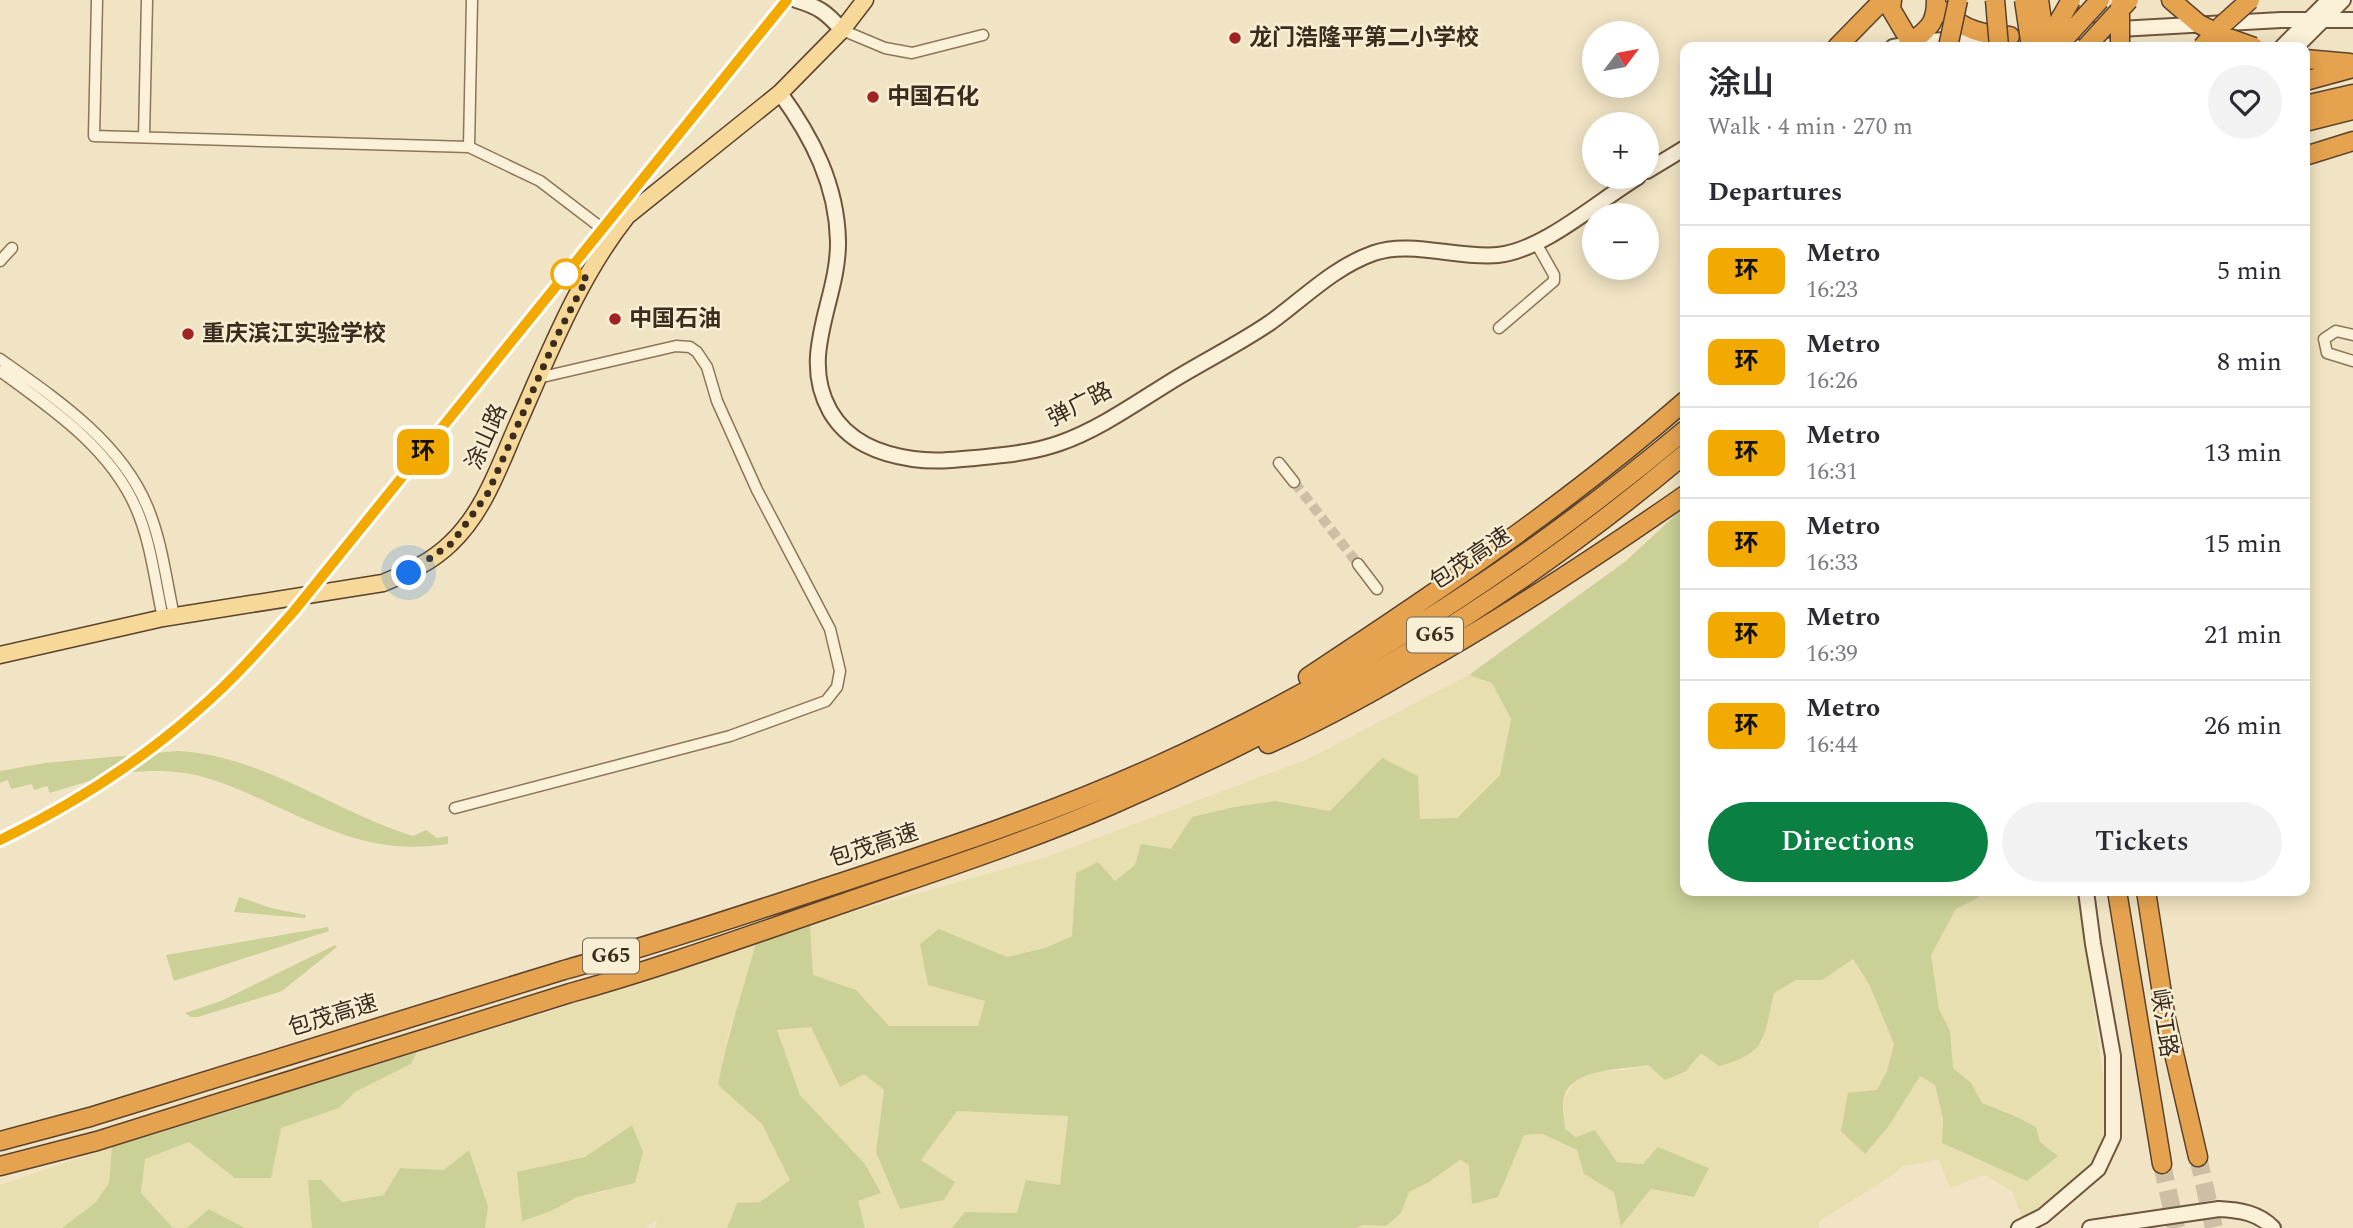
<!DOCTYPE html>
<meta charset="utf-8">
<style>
body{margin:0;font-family:Spectral,"Noto Sans SC",serif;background:#f2f2f3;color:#2b2b33;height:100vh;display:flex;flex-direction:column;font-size:26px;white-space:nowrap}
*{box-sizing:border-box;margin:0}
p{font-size:23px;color:#7c7c81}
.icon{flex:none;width:38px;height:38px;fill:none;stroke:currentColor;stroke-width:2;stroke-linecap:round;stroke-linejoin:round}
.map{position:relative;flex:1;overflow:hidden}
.drawer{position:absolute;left:1680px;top:42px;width:630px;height:854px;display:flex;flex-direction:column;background:#fff;border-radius:14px;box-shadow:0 4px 18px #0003}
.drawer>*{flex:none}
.badge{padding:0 14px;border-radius:10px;font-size:24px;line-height:46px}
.needle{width:46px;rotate:58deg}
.fabs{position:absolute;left:1582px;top:21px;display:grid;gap:14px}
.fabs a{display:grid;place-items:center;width:77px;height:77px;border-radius:50%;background:#fff;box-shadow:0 4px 18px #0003;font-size:35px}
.you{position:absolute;width:35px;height:35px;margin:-18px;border:5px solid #fff;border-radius:50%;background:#1a73e8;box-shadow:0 0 0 10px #1a73e833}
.map>.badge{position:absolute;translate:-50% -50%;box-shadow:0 0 0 4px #fff}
h2{padding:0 28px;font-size:26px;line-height:63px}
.round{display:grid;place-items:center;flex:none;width:74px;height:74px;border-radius:37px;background:#f2f2f3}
.head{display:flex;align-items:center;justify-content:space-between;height:119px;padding:0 28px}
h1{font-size:33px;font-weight:600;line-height:52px}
.cta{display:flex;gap:14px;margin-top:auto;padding:14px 28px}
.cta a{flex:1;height:80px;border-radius:42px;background:#0b8043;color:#fff;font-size:28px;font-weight:600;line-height:80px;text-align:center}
.cta a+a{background:#f2f2f3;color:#2b2b33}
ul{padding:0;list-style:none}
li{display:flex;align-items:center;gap:21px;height:91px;padding:0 28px;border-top:2px solid #e1e1e2}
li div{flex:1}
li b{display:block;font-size:26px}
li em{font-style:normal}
li .badge{min-width:77px;font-weight:700;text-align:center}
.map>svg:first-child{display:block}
</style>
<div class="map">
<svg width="2353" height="1228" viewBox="0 0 2353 1228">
<rect width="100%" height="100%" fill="#f1e4c4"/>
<path fill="#e7dfb0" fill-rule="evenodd" d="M1469 675 1492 683 1511 719 1500 775 1457 818 1420 819 1382 758 1330 811 1275 801 1234 807 1192 817 1171 849 1135 865 1115 881 1073 935 1045 948 1007 957 939 929 985 1001 978 1026H889L856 990 812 975 810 924 1046 857 1308 759Z
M1982 891H2078L2105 1091 2103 1140 2089 1168 2039 1209 2022 1218 2012 1191 1984 1175 1950 1188 1939 1160 1903 1166 1890 1177 1819 1221V1228H1356L1363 1225 1386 1226 1401 1213 1409 1192 1429 1182 1460 1160 1469 1165 1524 1135 1543 1134 1577 1150 1584 1174 1614 1192 1622 1225 1651 1189 1694 1197 1708 1167 1693 1161 1643 1164 1617 1162 1595 1130 1577 1137 1565 1129 1563 1099 1576 1079 1599 1071 1623 1070 1649 1065 1686 1071 1701 1053 1762 1043 1774 993 1796 980H1822L1853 959 1869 984 1894 1044 1887 1071 1877 1090 1842 1131 1864 1153 1888 1127 1920 1076 1935 1085 1943 1119 1942 1143 2058 1156 2040 1142 2035 1126 2017 1117 1982 1103 1971 1083 1953 1068 1950 1031 1939 1009 1931 955 1956 909 1978 898Z
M757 939 741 1000 729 1031 718 1085 762 1124 790 1180 760 1202 737 1203 727 1228H655L657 1219 646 1228H485L488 1206 445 1170 401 1168 384 1195 342 1202 321 1180H309L312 1228H245L209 1209 187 1228H173L141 1193 144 1159 189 1142 235 1177 281 1128 339 1108 355 1092 411 1064 417 1052 555 1010ZM631 1125 606 1191 577 1197 518 1172 585 1157Z
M812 1027 840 1087 864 1074 884 1090 876 1152 944 1200 954 1182 921 1160 957 1111 1068 1115 1060 1185 1018 1213 966 1212 952 1228H865L858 1201 881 1193 865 1164 800 1095 777 1030Z
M112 1147 109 1183 95 1203 74 1220 62 1228H0V1185Z"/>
<path fill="#cad096" d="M1685 506V891H1982L1978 898 1956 909 1931 955 1939 1009 1950 1031 1953 1068 1971 1083 1982 1103 2017 1117 2036 1127 2040 1142 2058 1156 2027 1181 1942 1143 1943 1119 1935 1085 1920 1076 1888 1127 1865 1154 1841 1131 1848 1093 1877 1090 1887 1071 1894 1044 1869 984 1853 959 1822 980H1796L1774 993C1763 1037 1769 1053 1719 1066L1701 1053 1686 1071 1665 1080 1648 1065C1623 1070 1568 1067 1563 1101 1562 1109 1565 1120 1565 1129L1576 1137 1595 1130 1617 1162 1643 1164 1658 1147 1709 1168 1694 1197 1651 1189 1621 1226 1614 1192 1584 1174 1577 1150 1543 1134 1524 1135 1498 1197 1472 1204 1469 1165 1460 1160 1429 1182 1409 1192 1401 1213 1386 1226 1363 1225 1356 1228H952L965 1212 1017 1213 1026 1180 1060 1185 1068 1116 957 1111 921 1160 955 1182 944 1200 900 1209 876 1152 884 1090 864 1074 840 1087 811 1027 777 1030 800 1095 865 1164 881 1193 858 1201 865 1228H727L737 1203 760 1202 790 1180 762 1124 718 1085C727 1035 744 988 757 939L810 924 813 975 856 990 889 1026H978L985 1001 928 985 920 944 939 929 1007 957 1045 948 1072 936 1076 873 1098 862 1115 881 1135 865 1141 844 1171 849 1192 817 1234 807 1275 801 1330 811 1382 758 1418 776 1420 819 1457 818 1500 775 1511 719 1492 683 1469 675 1626 561Z
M177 751C262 755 333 811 413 836L426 830 437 838 448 836V844C372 856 323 827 256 797 233 787 210 777 185 773 133 766 98 778 50 793L47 786 34 790 32 784 11 789 8 780 0 783V771L45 763Z
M239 897 271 908 306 915 305 918 234 912Z
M328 927 329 931 174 981 166 955Z
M335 945 337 947 282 991 198 1017H191L185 1013 221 1001Z
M417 1052 411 1064 355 1092 339 1108 281 1128 271 1178H235L189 1142 145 1159 141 1193 173 1228H62L95 1203 109 1183 112 1147Z
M632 1125 643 1152 635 1183 577 1197 551 1211 522 1221 517 1172 585 1157Z
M469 1150 488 1207 485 1228H312L308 1180H321L342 1202 384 1195 400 1168 444 1170Z
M209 1209 245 1228H187Z"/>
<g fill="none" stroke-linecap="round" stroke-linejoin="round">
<path stroke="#cdbfa3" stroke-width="10" stroke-dasharray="10 5" stroke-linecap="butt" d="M1294 482 1358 564"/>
<path stroke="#cdbfa3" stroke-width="18" stroke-dasharray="18 9" stroke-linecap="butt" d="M2198 1157 2214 1228
M2162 1164 2176 1228"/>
<g stroke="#8d7559" stroke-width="13">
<path id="street" d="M97 0 94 136 469 147 472 0
M842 30 885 48 912 53 983 35
M144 137 147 0
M469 147 540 181 612 236
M0 261 12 248
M1499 328 1554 281V275L1536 243
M2353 335 2336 331 2324 339 2327 353 2353 361
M0 359C55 398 120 441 147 506 162 541 166 580 174 616
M0 371C51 408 110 448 136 508 151 542 155 582 163 618
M1279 463 1294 482
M1358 564 1377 589
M455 808 730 736 826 701 837 687 840 671 830 629 757 490 717 401 707 367 697 352 690 347 676 346 538 378"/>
</g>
<g stroke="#6f553c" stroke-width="18">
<path id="secondary" d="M796 0C819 7 826 12 842 30
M2065 32 2281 20H2353
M1893 47 1930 41 1989 37
M2282 47 2329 0
M2296 47 2343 0
M780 93C812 137 837 185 838 241 839 300 798 354 830 411 848 442 879 454 913 459 934 462 953 460 975 458 1004 455 1032 453 1060 443 1101 429 1143 398 1180 376 1210 358 1242 342 1271 322 1304 298 1334 267 1374 253 1410 240 1459 259 1498 255 1544 250 1598 201 1638 177
M1647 171 1685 148
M2019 1228 2043 1216 2098 1169 2113 1137V1056L2093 944 2086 891
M2090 1228 2219 1209C2240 1210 2259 1213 2273 1228"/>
</g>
<g stroke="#5b422d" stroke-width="19">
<path id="primary" d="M0 655 163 618 383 583C407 573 432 562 451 543 483 513 499 467 516 428 548 356 578 278 627 216L780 93 842 30 865 0"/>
</g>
<g stroke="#5b422d" stroke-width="21">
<path id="highway" d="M1892 0 1891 9 1911 43C1928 28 1936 25 1936 0
M2171 0 2199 24
M1944 11C1964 30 1983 35 2010 36
M1837 47 1883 0
M2305 59 2350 63
M2305 81 2353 68
M2305 105 2353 94
M2305 122 2353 110
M2305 156 2353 141
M1308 677C1439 591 1567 504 1685 401
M1268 744C1317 723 1364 697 1410 670 1505 617 1596 557 1685 495
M2117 891 2162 1164
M2146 891 2166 1019 2198 1157
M0 1141 90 1117 564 970C657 944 748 913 840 883 946 848 1052 813 1154 767 1345 681 1525 564 1685 430
M0 1166 97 1141 570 993C663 967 753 934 844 903 933 872 1023 843 1109 806 1316 717 1513 599 1685 454"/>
</g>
<use href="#street" stroke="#fbf0d8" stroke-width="10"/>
<use href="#secondary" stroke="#fbf0d8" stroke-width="14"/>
<use href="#primary" stroke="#f6d999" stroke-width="16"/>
<use href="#highway" stroke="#e6a34f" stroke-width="18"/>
<g stroke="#5b422d" stroke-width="21" stroke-linecap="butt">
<path id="highway-bridge" d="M1995 0 1999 47
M2024 0 2031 47
M2039 0 2046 47
M2120 5V47
M2199 24 2223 36 2254 47
M1948 47 1958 0
M2044 47 2071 0
M2057 47 2100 0
M2086 47 2129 0
M2202 47 2221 26 2250 0"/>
</g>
<use href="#highway-bridge" stroke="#e6a34f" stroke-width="18"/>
</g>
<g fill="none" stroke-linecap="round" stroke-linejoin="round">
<g stroke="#fff" stroke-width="16">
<path id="line" d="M0 840C70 806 138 763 197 711 232 681 263 646 294 611L787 0"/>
</g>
<use href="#line" stroke="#f2a900" stroke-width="10"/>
<path stroke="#3c2c1e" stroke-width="7" stroke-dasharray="0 12.6" d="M409 573 452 543 488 493 556 338 587 278 566 274"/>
</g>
<g fill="#a12425" stroke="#f8eed4" stroke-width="2.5">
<circle cx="1235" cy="38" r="7"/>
<circle cx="873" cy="97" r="7"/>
<circle cx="615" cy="319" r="7"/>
<circle cx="188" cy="334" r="7"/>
</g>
<circle fill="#fff" stroke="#f2a900" stroke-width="3.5" cx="566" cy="274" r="14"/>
<g text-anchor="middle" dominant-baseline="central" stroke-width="5" stroke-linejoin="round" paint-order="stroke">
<g fill="#f8eed4" stroke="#746655" stroke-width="2">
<rect x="1407" y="617.5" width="56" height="35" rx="5"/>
<rect x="583" y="938.5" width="56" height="35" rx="5"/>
</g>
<g font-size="21" font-weight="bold" fill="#3c2c1e">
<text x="1435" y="635">G65</text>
<text x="611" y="956">G65</text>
</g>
<g font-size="23" font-weight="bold" fill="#3c2c1e" stroke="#f8eed4" text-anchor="start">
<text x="1249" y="38">龙门浩隆平第二小学校</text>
<text x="887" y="97">中国石化</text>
<text x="629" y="319">中国石油</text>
<text x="202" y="334">重庆滨江实验学校</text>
</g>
<g font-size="23" fill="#3c2c1e" stroke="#f8eed4">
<text transform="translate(1080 405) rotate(-27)">弹广路</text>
<text transform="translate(487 437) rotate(-66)">涂山路</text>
<text transform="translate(1471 559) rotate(-34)">包茂高速</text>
<text transform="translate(874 846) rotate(-18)">包茂高速</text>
<text transform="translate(333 1016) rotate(-17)">包茂高速</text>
<text transform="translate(2163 1023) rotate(81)">峡江路</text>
</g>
</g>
</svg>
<div class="fabs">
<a><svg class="needle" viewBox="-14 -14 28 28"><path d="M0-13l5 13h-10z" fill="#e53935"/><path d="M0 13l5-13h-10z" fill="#7c7c81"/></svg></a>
<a>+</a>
<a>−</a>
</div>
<div class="you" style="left:409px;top:573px"></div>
<b class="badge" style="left:423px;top:452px;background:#f2a900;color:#111">环</b>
<section class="drawer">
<div class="head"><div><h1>涂山</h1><p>Walk · 4 min · 270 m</p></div><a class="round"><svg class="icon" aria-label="heart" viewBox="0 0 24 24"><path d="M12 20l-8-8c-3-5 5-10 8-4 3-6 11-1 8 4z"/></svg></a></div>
<h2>Departures</h2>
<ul>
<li><span class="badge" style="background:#f2a900;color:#111">环</span><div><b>Metro</b><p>16:23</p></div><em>5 min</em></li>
<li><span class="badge" style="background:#f2a900;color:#111">环</span><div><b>Metro</b><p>16:26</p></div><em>8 min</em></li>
<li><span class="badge" style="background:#f2a900;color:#111">环</span><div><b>Metro</b><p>16:31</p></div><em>13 min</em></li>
<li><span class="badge" style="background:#f2a900;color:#111">环</span><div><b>Metro</b><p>16:33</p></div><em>15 min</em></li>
<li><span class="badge" style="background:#f2a900;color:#111">环</span><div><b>Metro</b><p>16:39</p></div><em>21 min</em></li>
<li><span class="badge" style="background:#f2a900;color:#111">环</span><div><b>Metro</b><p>16:44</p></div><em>26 min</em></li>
</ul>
<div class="cta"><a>Directions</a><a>Tickets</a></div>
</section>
</div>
